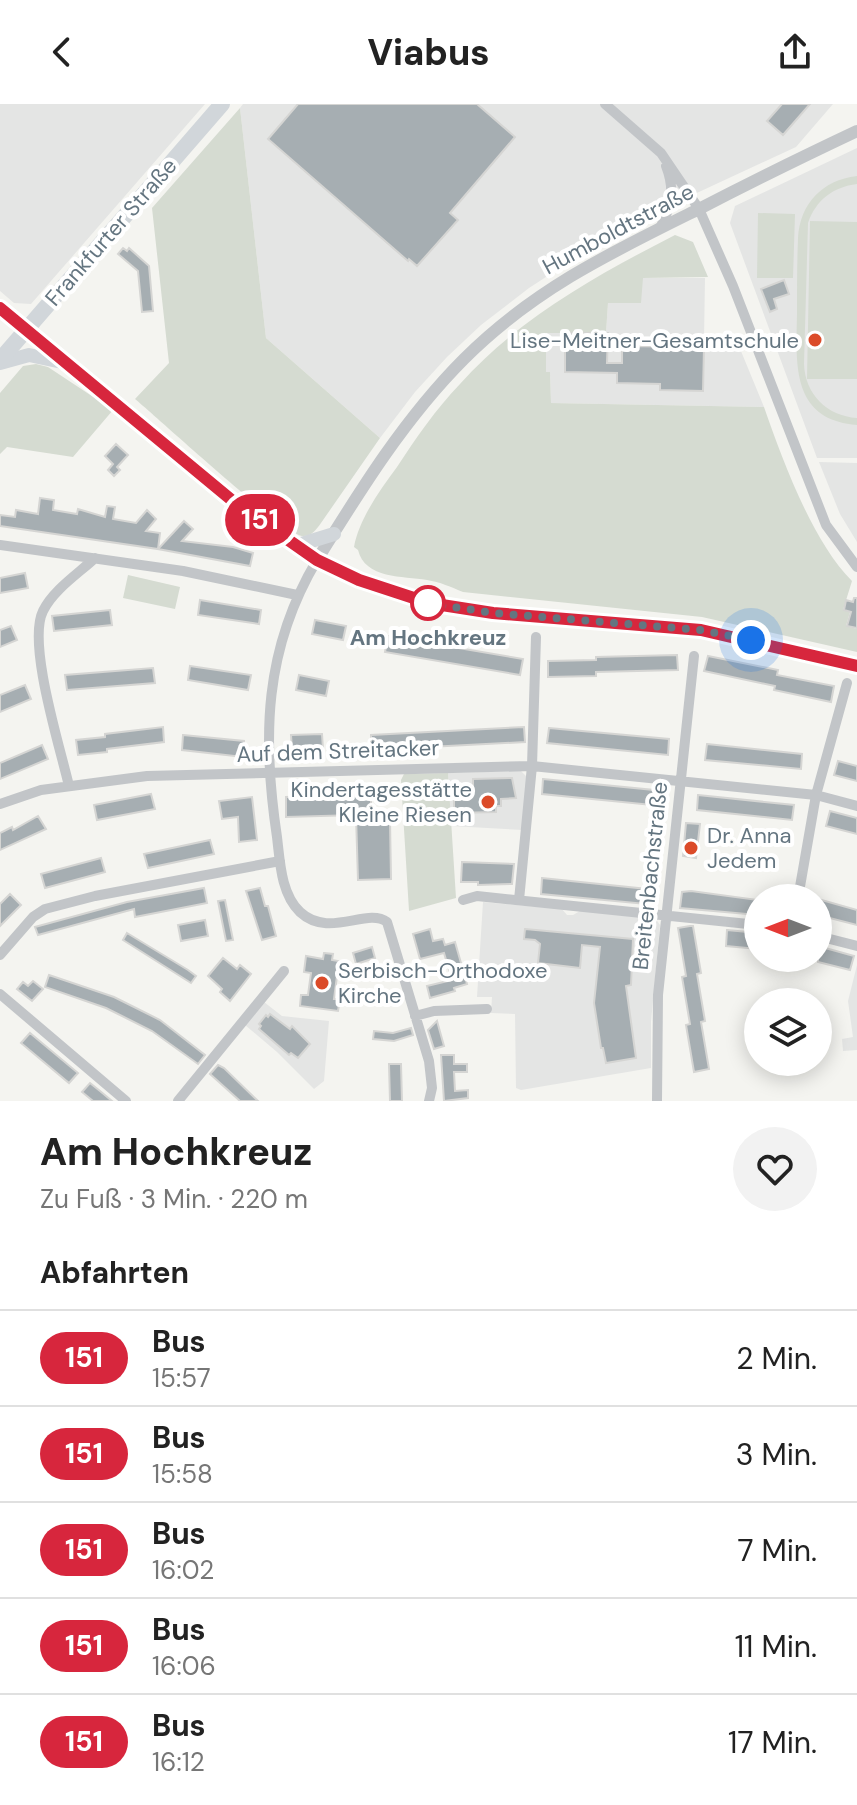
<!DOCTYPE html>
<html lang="de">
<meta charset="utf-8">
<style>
body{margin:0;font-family:"DM Sans",sans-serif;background:#f2f2f2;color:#222;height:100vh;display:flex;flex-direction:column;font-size:30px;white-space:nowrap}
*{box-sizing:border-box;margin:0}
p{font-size:26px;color:#767676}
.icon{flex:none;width:44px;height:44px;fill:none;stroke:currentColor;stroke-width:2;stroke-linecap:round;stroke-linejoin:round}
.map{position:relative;height:997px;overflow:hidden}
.panel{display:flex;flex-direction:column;background:#fff;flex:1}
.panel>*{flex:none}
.badge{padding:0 16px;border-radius:26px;font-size:28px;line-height:52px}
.needle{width:52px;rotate:270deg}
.controls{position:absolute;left:744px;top:780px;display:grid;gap:16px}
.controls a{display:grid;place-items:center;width:88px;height:88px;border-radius:50%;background:#fff;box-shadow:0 4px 20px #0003;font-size:40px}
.you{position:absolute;width:40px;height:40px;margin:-20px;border:6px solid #fff;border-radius:50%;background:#1a73e8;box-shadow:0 0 0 12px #1a73e833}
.map>.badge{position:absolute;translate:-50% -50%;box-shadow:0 0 0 4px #fff}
h2{padding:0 40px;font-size:30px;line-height:72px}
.round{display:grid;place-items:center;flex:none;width:84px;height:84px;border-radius:42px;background:#f2f2f2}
.summary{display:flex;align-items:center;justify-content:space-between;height:136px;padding:0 40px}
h1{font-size:38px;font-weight:800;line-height:60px}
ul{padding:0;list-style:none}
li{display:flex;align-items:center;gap:24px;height:96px;padding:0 40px;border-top:2px solid #e0e0e0}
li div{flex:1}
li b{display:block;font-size:30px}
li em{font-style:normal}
li .badge{min-width:88px;font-weight:700;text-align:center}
header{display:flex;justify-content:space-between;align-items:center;height:104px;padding:0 40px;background:#fff;font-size:36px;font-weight:800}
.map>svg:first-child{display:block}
</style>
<header><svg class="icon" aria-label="back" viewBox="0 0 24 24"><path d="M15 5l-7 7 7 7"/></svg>Viabus<svg class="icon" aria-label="share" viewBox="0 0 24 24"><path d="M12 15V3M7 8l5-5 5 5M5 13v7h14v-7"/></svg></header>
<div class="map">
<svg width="857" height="997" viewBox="0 0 857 997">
<rect width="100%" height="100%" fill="#f4f4f0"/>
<path fill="#e4e5e4" d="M0 0H205L31 200 14 199 0 187Z
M243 0H833L796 43 658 107 586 147 529 184 481 221 447 253 415 288 380 334 266 234 240 4Z
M857 44V354H817L730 119 735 102Z
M642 174H705L704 236 736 235 764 303 551 299 550 269 546 268 545 229H606L608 199Z
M819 358 857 359V438L840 410Z
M521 667 528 674 523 726 451 722 448 669Z
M483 798 562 805 567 811H573L580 807 655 814 660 821 651 918V964L521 986 516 984 515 910 491 909 492 893H477Z
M857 861V946L843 947 842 935 853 933 848 897Z
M264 898 282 912 329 917 324 977 314 985 277 948 245 921Z"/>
<path fill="#d5dbd1" d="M240 4 266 234 380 334 321 419C316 426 311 433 302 432 284 430 158 314 135 295L169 259 152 104Z
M857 72V80C833 83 816 96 808 119L804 260C805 290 827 312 857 314V321C791 316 796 260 797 210 797 185 797 160 798 134 800 100 822 76 857 72Z
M758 109 795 110 793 174H757Z
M810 117 857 118V275H807Z
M675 131 693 138 708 173 643 174 641 199H608L606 229H546V268H550L551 299 764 303C783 357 812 437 852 477L843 506 850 508 846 522 857 525V548L702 513 463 488C451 483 440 478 427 476 403 472 365 475 358 446L354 443C359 415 380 386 397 363 416 334 436 305 460 280 519 214 597 171 675 131Z
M36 260 48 263 113 306 73 353 7 343 0 350V289L23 262Z
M128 471 180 483 175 505 123 494Z
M448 669 456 794 409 807 401 676 404 670Z"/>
<path fill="#a6aeb2" stroke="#d5d5d3" stroke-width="2" d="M298 0H477L515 33 450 109 458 116 417 162 409 155 408 157 268 35Z
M782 0H810L783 31 767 17Z
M123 144 127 147 129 144 149 162 153 207 142 208 138 167 118 150Z
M784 176 789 190 774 195 777 205 770 208 761 185Z
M565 229H608L607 259H622V242L704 243 703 287 660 286V280L617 279V269L565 268Z
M116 340 128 351 117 363 120 366 114 372 108 366 113 360 105 352Z
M40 394 54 396 53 406 77 410 78 405 105 413 107 402 115 403 113 415 136 419 147 406 156 415 146 427 160 429 158 445 0 422V411L15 413 16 406 38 410Z
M184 417 193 425 182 437 233 443 253 449 250 462 158 445Z
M25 469 28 484 0 489V474Z
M854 494H857V524L847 522 851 508 844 506 846 496 853 498Z
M200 496 261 506 259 520 198 511Z
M110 506 112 521 54 527 52 512Z
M315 516 346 522 343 536 312 530Z
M11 522 17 536 0 543V526Z
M388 532 523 555 520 571 385 548Z
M677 551 678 566 596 568V572L548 573V557L596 556V553Z
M708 552 778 566 777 571 834 582 831 598 774 586 775 582 704 567Z
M190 562 251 571 248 586 188 576Z
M153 564 155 579 67 586 65 571Z
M299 571 329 577 326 592 296 586Z
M25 581 31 595 0 608V591Z
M163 623 164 638 107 645V648L78 651 76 636 105 633V630Z
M524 623 525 638 371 646V631Z
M549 624 669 635 668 651 547 639Z
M322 630 323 645 292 646 291 631Z
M183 631 244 637 243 653 182 646Z
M707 640 802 650 801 665 705 656Z
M42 641 48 655 0 675V659Z
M838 657 857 662V677L834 671Z
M512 674 516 694 501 695V702H496V708L454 709V689H473V675Z
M543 675 664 687 662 702 542 690Z
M151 690 155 705 97 716 94 701Z
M371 690V717L390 716 391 775 358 776 356 711 286 713V693Z
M698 691 794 701 792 716 697 706Z
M252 693 257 736 239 738 238 713 222 715 219 697Z
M830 707 857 714V730L826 722Z
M38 712 46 725 0 746V729L12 723 13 726Z
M686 719 700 720 696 754 683 752Z
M210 736 214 750 148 764 144 750Z
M101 754 105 768 45 784 41 770Z
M462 758 514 760 512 780 478 781V778H461Z
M542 774 647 785 646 800 541 790Z
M204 784 207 799 135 813 134 805 38 831 35 823 127 798Z
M260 784 265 802H268L276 832 262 836 246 787Z
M691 787 758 796V811L680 804 682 788Z
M10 790 21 801 0 822V800Z
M818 795 857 806V821L818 811Z
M225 796 233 836 226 837 218 797Z
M205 816 208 832 181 837 178 821Z
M690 822H693L701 869 697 870 705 917 701 918 709 965 694 968 686 921 690 920 682 873 686 872 678 824Z
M430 825 433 837 443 835 445 841 455 838 467 880 454 884 455 887 430 894 427 882 452 876 444 849 420 855 413 830Z
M525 825 633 835 631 881 626 882 636 954 606 959 603 944H601L594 899 600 843 582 841 580 864 538 859 540 840 535 836 524 835Z
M727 826 758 829V845L726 842Z
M127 829 188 866 196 872 191 879 123 836Z
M818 842 854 852 850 866 818 858Z
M372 843 375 854 356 860 353 849Z
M324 849 333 850 332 856 344 858 342 873 337 872 334 895H340L338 907 300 902 301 891H308L311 869 304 868 306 852 323 855Z
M223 854 237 865 240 861 251 870 230 897 220 888 222 885 208 872Z
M49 871 114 893 160 916 205 951 198 960 152 927 106 904 45 883Z
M33 877 43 885 32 897 17 885 23 878 28 882Z
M270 910 290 925 292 922 310 940 298 954 291 949 289 951 259 925 261 922 259 920 266 911 268 913Z
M437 917 444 942 434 945 428 926Z
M411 924 413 931 394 937 373 935 374 927 393 929Z
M30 929 78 969 69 979 21 939Z
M441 951H454V960H467V968H454L455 987 468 986V994L444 997Z
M389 960H401L402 997H390Z
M218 961 224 964 258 997H240L210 970Z
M90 979 100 987 112 997H93L82 988Z"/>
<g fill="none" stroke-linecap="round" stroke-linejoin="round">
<path stroke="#c2c5c8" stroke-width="10" d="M605 0 661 49 699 105 733 182 826 421 857 463
M660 124C672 102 675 85 666 62
M0 441 183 467 297 491
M317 456C264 545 262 633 277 733 280 758 281 790 300 808 329 835 367 803 387 818L429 957 432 984 429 997
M69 682C60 643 27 539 43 507 53 486 79 469 95 454
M0 700 41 686 147 672 532 662 816 691 857 702
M798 794 816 691 847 579
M463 796 477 792 758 821
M519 796 532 662 536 533
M818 832 857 842
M0 851 33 813 45 805 95 792 280 757
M0 890 126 997
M415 912 434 907 487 905
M178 997 284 867
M657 997 658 891 694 552"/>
<path stroke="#c2c5c8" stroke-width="12" d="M317 456C361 385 405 314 464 255 534 185 612 148 699 105 751 78 804 52 857 27"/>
<path stroke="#d1d6da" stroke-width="14" d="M0 203 234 398 317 456 359 476 429 499 493 509 701 526 857 562
M0 259 29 251 62 258
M295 442 334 430"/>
<path stroke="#d1d6da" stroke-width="16" d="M0 256 222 0"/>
</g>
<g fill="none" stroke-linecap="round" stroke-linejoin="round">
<g stroke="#fff" stroke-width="18">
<path id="line" d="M0 204 234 398 317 456 359 476 429 499 493 509 701 526 857 562"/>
</g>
<use href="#line" stroke="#d7263d" stroke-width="12"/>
<path stroke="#647580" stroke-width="8" stroke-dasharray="0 14.4" d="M428 499 493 509 701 526 751 536"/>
</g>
<g fill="#db4b29" stroke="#fff" stroke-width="3">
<circle cx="815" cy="236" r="8"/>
<circle cx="488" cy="698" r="8"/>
<circle cx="691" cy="744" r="8"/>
<circle cx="322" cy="879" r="8"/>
</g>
<circle fill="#fff" stroke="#d7263d" stroke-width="4" cx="428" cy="499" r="16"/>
<g text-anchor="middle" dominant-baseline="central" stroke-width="8" stroke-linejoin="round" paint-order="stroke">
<g font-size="22" fill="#647580" stroke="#fff">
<text transform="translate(618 125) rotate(-28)">Humboldtstraße</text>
<text transform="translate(111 128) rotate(-49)">Frankfurter Straße</text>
<text transform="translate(338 647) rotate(-2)">Auf dem Streitacker</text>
<text transform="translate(650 772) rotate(-84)">Breitenbachstraße</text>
</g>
<g font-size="22" fill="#647580" stroke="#fff" text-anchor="end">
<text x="799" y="236">Lise-Meitner-Gesamtschule</text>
<text x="472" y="685">Kindertagesstätte<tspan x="472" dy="25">Kleine Riesen</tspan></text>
<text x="707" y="731" text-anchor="start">Dr. Anna<tspan x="707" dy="25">Jedem</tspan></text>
<text x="338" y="866" text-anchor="start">Serbisch-Orthodoxe<tspan x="338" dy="25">Kirche</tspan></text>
</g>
<g font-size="22" font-weight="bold" fill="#647580" stroke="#fff">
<text x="428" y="533">Am Hochkreuz</text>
</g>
</g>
</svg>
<div class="controls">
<a><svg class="needle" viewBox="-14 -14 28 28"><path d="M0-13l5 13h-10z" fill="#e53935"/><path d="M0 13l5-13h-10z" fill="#767676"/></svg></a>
<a><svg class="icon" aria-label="layers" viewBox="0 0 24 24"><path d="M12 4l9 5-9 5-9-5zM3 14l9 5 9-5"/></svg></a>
</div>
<div class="you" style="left:751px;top:536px"></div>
<b class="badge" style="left:260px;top:416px;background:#d7263d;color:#fff">151</b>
</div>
<section class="panel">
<div class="summary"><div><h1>Am Hochkreuz</h1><p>Zu Fuß · 3 Min. · 220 m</p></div><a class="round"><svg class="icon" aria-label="heart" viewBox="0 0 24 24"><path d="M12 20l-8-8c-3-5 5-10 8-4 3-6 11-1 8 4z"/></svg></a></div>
<h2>Abfahrten</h2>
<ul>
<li><span class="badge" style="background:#d7263d;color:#fff">151</span><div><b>Bus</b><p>15:57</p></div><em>2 Min.</em></li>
<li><span class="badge" style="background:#d7263d;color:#fff">151</span><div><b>Bus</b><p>15:58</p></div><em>3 Min.</em></li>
<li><span class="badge" style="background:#d7263d;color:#fff">151</span><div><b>Bus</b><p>16:02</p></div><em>7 Min.</em></li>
<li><span class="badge" style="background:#d7263d;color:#fff">151</span><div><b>Bus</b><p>16:06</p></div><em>11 Min.</em></li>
<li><span class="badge" style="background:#d7263d;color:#fff">151</span><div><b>Bus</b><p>16:12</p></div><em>17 Min.</em></li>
</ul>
</section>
